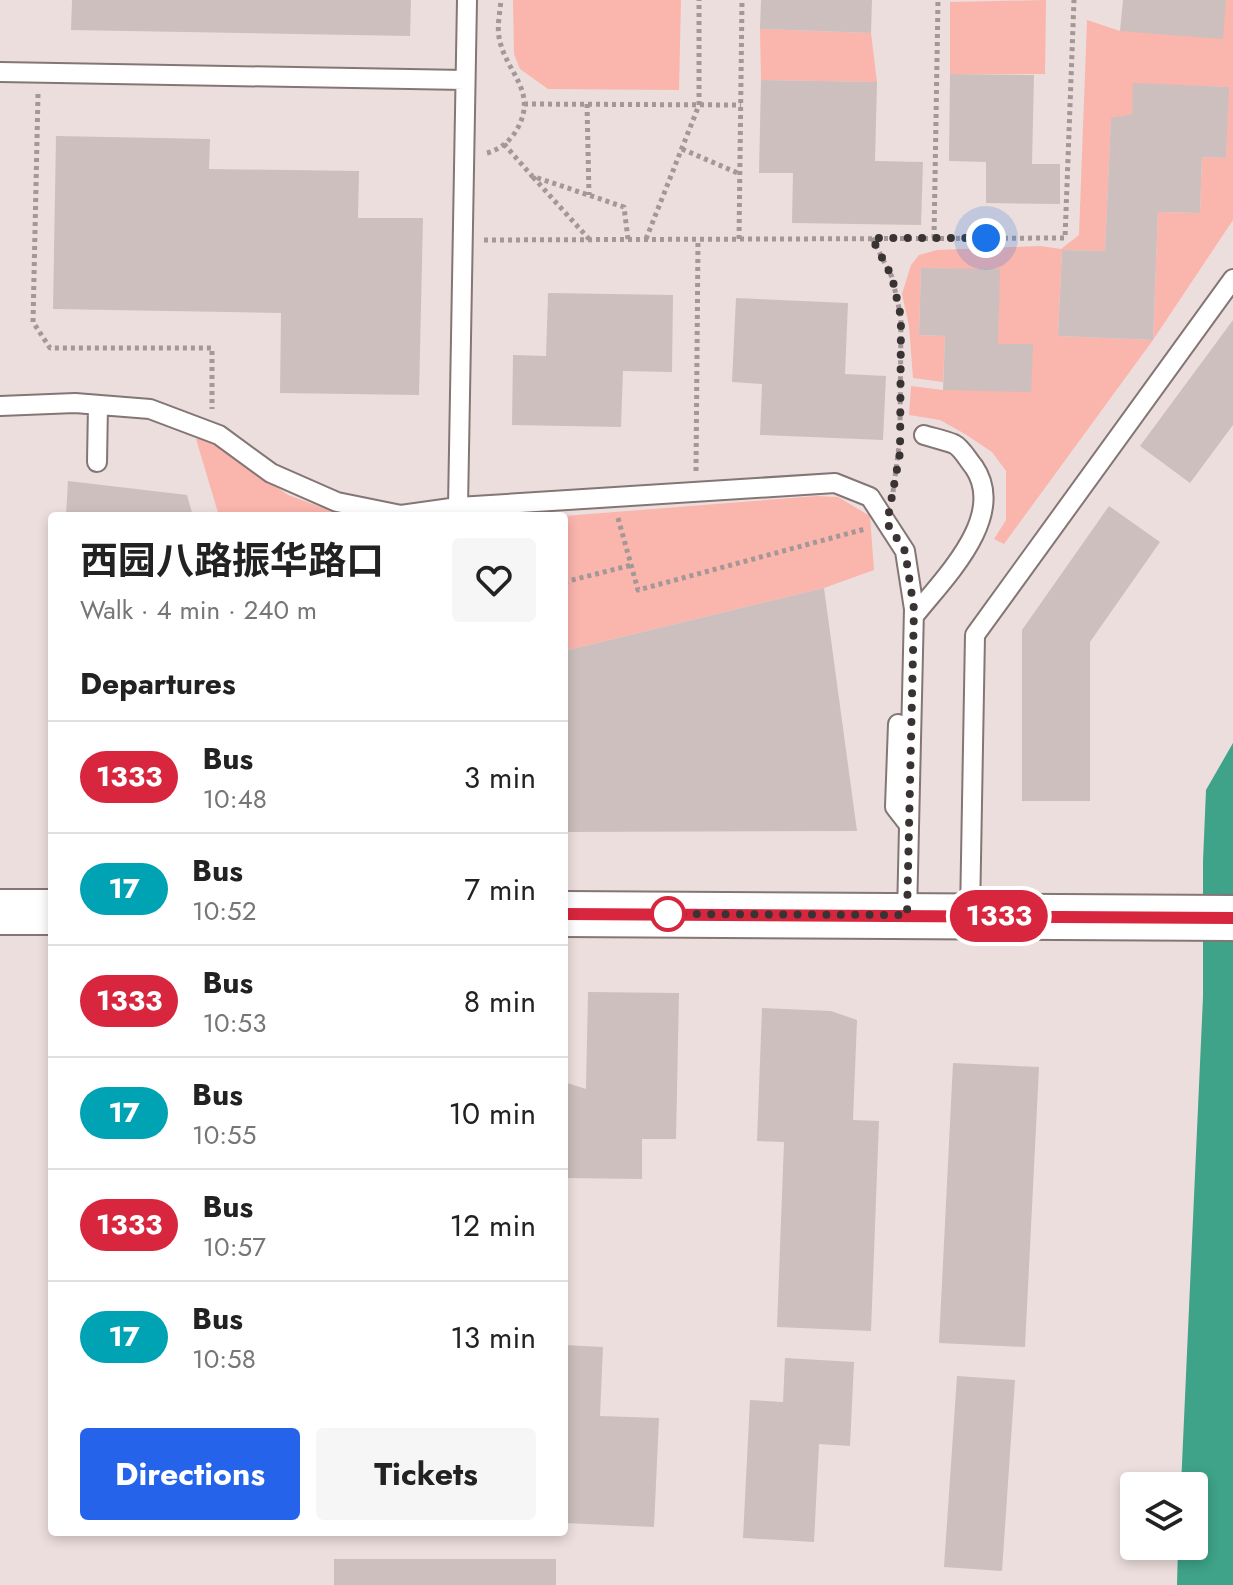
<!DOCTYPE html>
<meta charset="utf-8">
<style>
body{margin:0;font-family:Jost,"Noto Sans SC",sans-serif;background:#f6f6f6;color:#222;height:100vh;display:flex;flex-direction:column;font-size:30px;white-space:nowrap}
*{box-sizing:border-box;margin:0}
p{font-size:26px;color:#767676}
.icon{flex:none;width:44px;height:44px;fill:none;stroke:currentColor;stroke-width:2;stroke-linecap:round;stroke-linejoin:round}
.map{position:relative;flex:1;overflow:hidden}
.sheet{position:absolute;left:48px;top:512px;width:520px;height:1024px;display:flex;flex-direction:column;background:#fff;border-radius:8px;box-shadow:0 4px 12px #0003}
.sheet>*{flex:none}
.badge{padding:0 16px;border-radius:26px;font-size:28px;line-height:52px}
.fabs{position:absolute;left:1120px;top:1472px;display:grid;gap:16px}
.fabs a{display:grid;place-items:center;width:88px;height:88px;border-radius:8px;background:#fff;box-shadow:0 4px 12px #0003;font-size:40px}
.you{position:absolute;width:40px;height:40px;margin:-20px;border:6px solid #fff;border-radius:50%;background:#1a73e8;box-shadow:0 0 0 12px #1a73e833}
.map>.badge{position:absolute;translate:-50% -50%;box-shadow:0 0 0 4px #fff}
h2{padding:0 32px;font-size:30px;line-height:72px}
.round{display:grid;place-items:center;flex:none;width:84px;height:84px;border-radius:8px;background:#f6f6f6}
.summary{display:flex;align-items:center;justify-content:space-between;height:136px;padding:0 32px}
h1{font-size:38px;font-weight:700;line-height:60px}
.action{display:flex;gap:16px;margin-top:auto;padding:16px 32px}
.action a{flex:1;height:92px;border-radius:8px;background:#2563eb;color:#fff;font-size:32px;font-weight:700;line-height:92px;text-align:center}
.action a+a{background:#f6f6f6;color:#222}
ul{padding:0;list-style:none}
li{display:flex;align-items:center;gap:24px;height:112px;padding:0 32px;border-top:2px solid #e0e0e0}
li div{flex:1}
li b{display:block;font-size:30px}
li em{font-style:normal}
li .badge{min-width:88px;font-weight:700;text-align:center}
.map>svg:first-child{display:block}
</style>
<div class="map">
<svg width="1233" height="1585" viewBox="0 0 1233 1585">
<rect width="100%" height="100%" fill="#ecdedc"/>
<path fill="#fab5ad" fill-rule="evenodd" d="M513 0H681L679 90 548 89 520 69 514 54Z
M1046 0 1045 74H950V2Z
M1226 0H1233V220L1153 340 1004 544 994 539 1006 520V471L992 452 965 434 940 420 909 415 911 386 943 390 1033 345 998 344 999 270 921 268 919 335 945 336 943 382 913 378 909 326 902 294 911 265 919 255 937 250 1040 246 1061 249 1079 235 1087 20 1120 31ZM1134 84 1228 87 1226 158 1202 157 1200 213 1158 212 1153 340 1058 336 1062 250 1105 251 1111 119 1132 114Z
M760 29 871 33 877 82 761 80Z
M196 439H207L288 495 345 516H219Z
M817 496 838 497 870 516 874 570 824 588 564 651V516Z"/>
<path fill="#3ea388" d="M1233 743V1585H1177L1178 1546H1194V1486H1181L1203 997V861L1206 790Z"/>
<path fill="#ccbfbd" d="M72 0H411L410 36 71 30Z
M761 0H872L871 33 760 29Z
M1123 0H1226L1223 39 1120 31Z
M950 74 1034 75 1032 164H1060V204L986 203V162L949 161Z
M761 80 877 82 875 161 923 162 921 225 792 223 793 173H759Z
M1133 83 1229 87 1226 158 1202 157 1200 213 1158 212 1153 340 1058 336 1062 250 1105 251 1111 118 1132 114Z
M56 136 210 139 209 169 359 171 358 218H423L419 395 280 393 281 313 53 309Z
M921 268 1000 269 998 344H1033L1031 392 943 390 945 336 919 335Z
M548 293 673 295 672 372 623 371 621 427 512 425 513 355 546 356Z
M736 298 848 303 845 374 886 376 883 440 760 435 762 384 732 382Z
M1233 320V425L1190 483 1140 446Z
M68 481 187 495 193 516H66Z
M1109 506 1160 542 1090 642V801H1022V630Z
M824 588 857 831 564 832V651Z
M588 992 679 993 676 1139H642V1179L564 1178V1082L586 1089Z
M762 1008 831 1011 857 1020 853 1120 879 1121 871 1331 777 1327 784 1142 757 1141Z
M953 1063 1039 1067 1025 1347 939 1343Z
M564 1345 603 1347 600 1416 659 1418 654 1527 564 1523Z
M785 1358 854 1362 850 1446 819 1444 814 1542 743 1538 750 1400 783 1402Z
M957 1376 1015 1380 1002 1571 944 1567Z
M334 1559H556V1585H334Z"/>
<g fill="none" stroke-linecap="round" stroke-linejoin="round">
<g stroke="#837675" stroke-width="22">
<path id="lane" d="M0 72 465 80
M0 406 75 403 150 409 219 435 271 473 337 502 401 515 458 507 835 483 870 497 905 551 914 609 907 915
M97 462 98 405
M458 507 467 0
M914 616C943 579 1008 517 974 467 968 460 962 448 954 444 944 440 934 438 924 435
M898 724 895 807 909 825
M970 915 975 635 1233 279"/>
</g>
<g stroke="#837675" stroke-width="48">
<path id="secondary" d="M0 912H52
M564 914 1233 918"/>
</g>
<path stroke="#a39897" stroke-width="5" stroke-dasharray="4 4" stroke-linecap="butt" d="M38 94 33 322 50 348H212V409
M524 104 741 105
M587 104 589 195
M504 144 532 176 624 207 628 239
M682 149 740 174
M487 153C499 150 510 141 516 131 540 91 505 73 499 37 497 26 500 12 501 0
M533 177 589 239
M872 238 892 277 901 317 900 429
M934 238 938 0
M646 239 699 105V0
M739 239 742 0
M484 240 1065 238 1074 0
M696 471 698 239
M893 492 900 439
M618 518 638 590 865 529
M564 582 632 565"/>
<use href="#lane" stroke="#fff" stroke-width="18"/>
<use href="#secondary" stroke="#fff" stroke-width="44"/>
</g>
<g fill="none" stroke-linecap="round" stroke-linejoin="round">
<g stroke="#fff" stroke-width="18">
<path id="line" d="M564 914 1233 918"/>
</g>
<use href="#line" stroke="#d7263d" stroke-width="12"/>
<path stroke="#393333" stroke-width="8" stroke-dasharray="0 14.4" d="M668 914 907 915 914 609 905 551 887 523 900 453 901 317 892 277 872 238H986"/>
</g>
<circle fill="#fff" stroke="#d7263d" stroke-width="4" cx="668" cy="914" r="16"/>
</svg>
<div class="fabs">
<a><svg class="icon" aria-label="layers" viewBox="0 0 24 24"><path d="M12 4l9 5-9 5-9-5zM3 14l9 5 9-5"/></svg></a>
</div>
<div class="you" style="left:986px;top:238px"></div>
<b class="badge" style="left:999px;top:916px;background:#d7263d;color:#fff">1333</b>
<section class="sheet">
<div class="summary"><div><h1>西园八路振华路口</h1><p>Walk · 4 min · 240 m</p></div><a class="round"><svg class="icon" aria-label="heart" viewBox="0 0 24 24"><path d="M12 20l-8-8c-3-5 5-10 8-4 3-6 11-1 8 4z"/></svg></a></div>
<h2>Departures</h2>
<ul>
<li><span class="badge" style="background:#d7263d;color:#fff">1333</span><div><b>Bus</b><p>10:48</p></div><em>3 min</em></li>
<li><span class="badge" style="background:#00a3b4;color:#fff">17</span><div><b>Bus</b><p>10:52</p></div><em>7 min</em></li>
<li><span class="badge" style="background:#d7263d;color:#fff">1333</span><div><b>Bus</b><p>10:53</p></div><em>8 min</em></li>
<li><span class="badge" style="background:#00a3b4;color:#fff">17</span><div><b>Bus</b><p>10:55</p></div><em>10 min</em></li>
<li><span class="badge" style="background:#d7263d;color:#fff">1333</span><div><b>Bus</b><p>10:57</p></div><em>12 min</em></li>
<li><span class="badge" style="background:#00a3b4;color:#fff">17</span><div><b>Bus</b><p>10:58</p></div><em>13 min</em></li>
</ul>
<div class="action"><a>Directions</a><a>Tickets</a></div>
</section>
</div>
